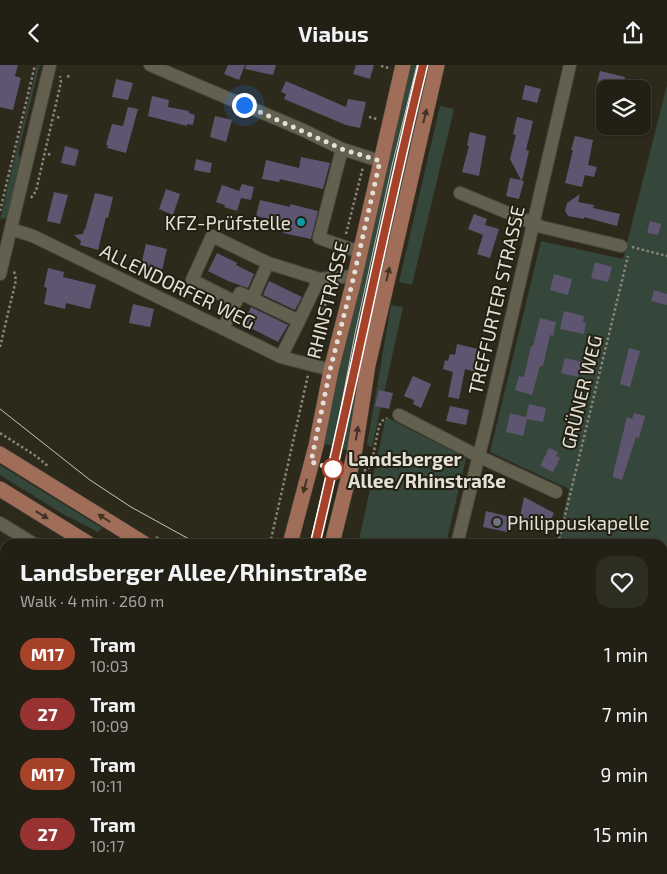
<!DOCTYPE html>
<meta charset="utf-8">
<style>
body{margin:0;font-family:"Exo 2",sans-serif;background:#2e2d22;color:#f1f3f6;height:100vh;display:flex;flex-direction:column;font-size:19px;white-space:nowrap}
*{box-sizing:border-box;margin:0}
p{font-size:16px;color:#a2a3a0}
.icon{flex:none;width:28px;height:28px;fill:none;stroke:currentColor;stroke-width:2;stroke-linecap:round;stroke-linejoin:round}
.map{position:relative;flex:1;overflow:hidden}
.details{position:absolute;left:0px;top:474px;width:668px;height:336px;display:flex;flex-direction:column;background:#222015;border-radius:15px 15px 0 0;box-shadow:0 1px 4px #0004,0 0 0 1px #3f3e34}
.details>*{flex:none}
.badge{padding:0 10px;border-radius:16px;font-size:18px;line-height:32px}
.buttons{position:absolute;left:596px;top:15px;display:grid;gap:10px}
.buttons a{display:grid;place-items:center;width:55px;height:55px;border-radius:10px;background:#222015;box-shadow:0 1px 4px #0004,0 0 0 1px #3f3e34;font-size:25px}
.you{position:absolute;width:25px;height:25px;margin:-12px;border:4px solid #fff;border-radius:50%;background:#1a73e8;box-shadow:0 0 0 8px #1a73e833}
.map>.badge{position:absolute;translate:-50% -50%;box-shadow:0 0 0 2px #fff}
.round{display:grid;place-items:center;flex:none;width:52px;height:52px;border-radius:15px;background:#2e2d22}
.headline{display:flex;align-items:center;justify-content:space-between;height:85px;padding:0 20px}
h1{font-size:24px;font-weight:700;line-height:38px}
ul{padding:0;list-style:none}
li{display:flex;align-items:center;gap:15px;height:60px;padding:0 20px}
li div{flex:1}
li b{display:block;font-size:19px}
li em{font-style:normal}
li .badge{min-width:55px;font-weight:700;text-align:center}
header{display:flex;justify-content:space-between;align-items:center;height:65px;padding:0 20px;background:#222015;font-size:22px;font-weight:700}
.map>svg:first-child{display:block}
</style>
<header><svg class="icon" aria-label="back" viewBox="0 0 24 24"><path d="M15 5l-7 7 7 7"/></svg>Viabus<svg class="icon" aria-label="share" viewBox="0 0 24 24"><path d="M12 15V3M7 8l5-5 5 5M5 13v7h14v-7"/></svg></header>
<div class="map">
<svg width="667" height="809" viewBox="0 0 667 809">
<rect width="100%" height="100%" fill="#2d2a1c"/>
<path fill="#35473a" d="M37 0H42L39 2 18 88 21 94 7 153 0 154Z
M408 0H431L374 245 347 385 321 378Z
M667 20V748L662 745V479H557L569 424 490 387 541 176 623 194Z
M440 41 454 44 412 220 399 217Z
M391 240 403 242 372 382 367 380Z
M386 352 466 393 446 479H358Z
M0 400 102 463 98 467 63 449 0 410Z
M5 592V644L0 652V601Z
M92 805H189L188 809H92Z"/>
<path fill="#5e5571" d="M0 0H18L15 11 21 13 13 45 0 42Z
M228 0H245L239 15 224 9Z
M246 0H276L273 10 245 4Z
M356 0H374L370 14 353 9Z
M600 6 625 12 623 23 614 21 613 24H596Z
M116 14 133 18 128 35 112 32Z
M286 16 346 42 348 34 366 37 360 63 346 60 284 34 286 29 281 27Z
M525 20 541 24 537 38 522 34Z
M152 31 169 35 168 42 189 46V48L195 50 193 60 187 59V61L148 51Z
M128 42 138 44 126 88 107 83 108 80H106L112 59 123 61Z
M215 51 232 55 226 77 210 72Z
M517 52 533 56 526 85 529 86 522 116H524L519 134 506 131 510 113 521 115 510 94 516 70 513 69Z
M470 67 486 71 479 111 462 107 469 81 467 80Z
M575 71 593 75 588 100 597 102 594 112 585 110 582 122 565 118 573 85H571Z
M65 81 79 85 75 101 61 98Z
M301 92 330 98 323 124 280 114 279 117 262 114 266 95 299 103Z
M196 94 212 98 210 108 194 105Z
M242 119 254 122 251 135 241 133 237 146 224 142 225 140 216 137 222 120 239 126Z
M166 124 180 129 173 150 159 144Z
M54 127 68 130 60 159 47 156Z
M95 128 113 132 108 153 106 152 98 185 80 180 81 176 74 170 83 169 84 164 85 165Z
M580 129 578 137 594 140 593 143 620 149 617 161 584 152V154L568 151 565 146 567 138Z
M260 135 290 142V139L318 146 311 174 283 168 286 158 256 151Z
M474 149 487 154 485 160 499 164 490 193 477 189 483 170 468 164Z
M650 156 661 159 658 170 647 168Z
M146 179 167 184 162 205 141 200Z
M217 188 237 198 236 200 254 209 248 223 228 216 208 206Z
M595 197 612 202 608 217 591 213Z
M48 203 64 207 63 212 96 220 90 244 66 238 65 244 44 239 47 223 44 222Z
M554 209 572 214 568 230 550 225Z
M269 216 302 232 295 245 263 230Z
M654 225 667 229V240L651 236Z
M133 239 154 244 150 262 129 258Z
M251 242 288 260 278 277 243 259Z
M564 246 584 251 583 257 586 258 584 269 560 264Z
M540 253 556 257 553 271 550 270 543 301H540L532 330 515 325 519 311 524 312 531 281H533Z
M457 279 482 285 476 307 465 304 459 334 448 332 453 307 443 304 445 295 448 296 450 289 455 290Z
M629 283 640 286 630 322 620 319Z
M565 293 582 297 578 312 561 308Z
M413 311 431 319 421 343 413 339 414 335 404 331Z
M379 325 393 328 389 344 375 341Z
M529 339 546 343 543 357 527 354 523 371 506 367 510 348 526 352Z
M450 341 469 345 466 360 446 356Z
M634 348 645 351 639 373 636 372 622 415 613 412V409L627 352 632 354Z
M549 383 558 387 556 391 560 393 553 407 540 401Z
M524 432 554 448 546 465 526 455 519 457Z
M486 446 510 452 507 467 483 462Z"/>
<g fill="none" stroke-linecap="round" stroke-linejoin="round">
<g stroke="#4a483c" stroke-width="14">
<path id="minor" d="M150 0 303 65 342 84 380 96
M342 84 319 173 360 187
M460 128 542 162 621 181
M11 164 33 171 281 292 331 305
M0 209 50 0
M252 234 268 198
M236 237 192 215 212 171 268 198 319 214 354 211
M299 256 319 214
M223 264 240 228 299 256 281 292
M399 350 478 391 556 427
M0 458 34 479
M457 479 487 358 570 0
M0 592 5 583
M0 705 5 698
M662 738 667 741
M0 746 5 738
M452 809 454 805"/>
</g>
<g stroke="#4a483c" stroke-width="16">
<path id="major" d="M0 389 145 479
M0 424 89 479
M290 479 316 381 331 305 353 219 403 0
M332 479 354 390 368 300 437 0
M662 796 667 799
M635 805 642 809
M209 809 210 805
M252 809 253 805"/>
</g>
<path stroke="#88867a" stroke-width="2.5" stroke-dasharray="2.5 2.5" stroke-linecap="butt" d="M381 1 389 3
M67 11 71 12
M57 52 61 53
M369 52 377 54
M48 89 52 90
M31 133 36 126 61 17 60 11
M0 146 35 0
M346 169 363 102
M632 182 667 191
M0 282 16 215 14 206
M312 289 323 245 331 225
M0 368 36 391 49 402
M364 406 371 401 379 361 382 356 387 353
M156 472 168 479
M270 479 308 310
M558 479 628 191
M662 693 667 674
M89 805V809
M161 805 163 809
M171 805 172 809
M612 805 618 809
M79 809 81 805
M146 809 150 805"/>
<use href="#minor" stroke="#636050" stroke-width="12"/>
<use href="#major" stroke="#9f6d58" stroke-width="15"/>
<path stroke="#c7c4bb" stroke-width="1" d="M0 344 90 415 131 442 198 479
M310 479 336 368 355 269 392 101 417 0
M662 758 667 761
M222 809 223 805"/>
</g>
<defs><path id="oneway-solid" d="M-6-.8H1V-3.2L6.5 0L1 3.2V.8H-6Z" transform="scale(1.25)"/></defs>
<g fill="#423324">
<use href="#oneway-solid" transform="translate(425 51) rotate(-76)"/>
<use href="#oneway-solid" transform="translate(388 209) rotate(-77)"/>
<use href="#oneway-solid" transform="translate(357 368) rotate(-81)"/>
<use href="#oneway-solid" transform="translate(305 421) rotate(105)"/>
<use href="#oneway-solid" transform="translate(42 450) rotate(31)"/>
<use href="#oneway-solid" transform="translate(104 453) rotate(-148)"/>
</g>
<g fill="none" stroke-linecap="round" stroke-linejoin="round">
<g stroke="#fff" stroke-width="11">
<path id="line" d="M315 479C353 320 384 159 423 0"/>
</g>
<use href="#line" stroke="#a6422a" stroke-width="8"/>
<path stroke="#e2e0d7" stroke-width="5" stroke-dasharray="0 9" d="M244 40 342 84 380 96 352 219 330 305 311 397 333 404"/>
</g>
<circle fill="#0f9aa8" stroke="#232012" stroke-width="2" cx="301" cy="157" r="5"/>
<circle fill="#fff" stroke="#a6422a" stroke-width="2.5" cx="333" cy="404" r="10"/>
<circle fill="#6b7280" stroke="#232012" stroke-width="2" cx="497" cy="457" r="5"/>
<g text-anchor="middle" dominant-baseline="central" stroke-width="4" stroke-linejoin="round" paint-order="stroke">
<g font-size="19" fill="#e2e0d7" stroke="#232012" text-anchor="end">
<text x="291" y="157">KFZ-Prüfstelle</text>
<text x="507" y="457" text-anchor="start">Philippuskapelle</text>
</g>
<g font-size="19" fill="#e2e0d7" stroke="#232012">
<text transform="translate(178 221) rotate(26)">ALLENDORFER WEG</text>
<text transform="translate(327 235) rotate(-76)">RHINSTRASSE</text>
<text transform="translate(496 235) rotate(-77)">TREFFURTER STRASSE</text>
<text transform="translate(581 327) rotate(-76)">GRÜNER WEG</text>
</g>
<g font-size="19" font-weight="bold" fill="#e2e0d7" stroke="#232012" text-anchor="start">
<text x="348" y="393">Landsberger<tspan x="348" dy="22">Allee/Rhinstraße</tspan></text>
</g>
</g>
</svg>
<div class="buttons">
<a><svg class="icon" aria-label="layers" viewBox="0 0 24 24"><path d="M12 4l9 5-9 5-9-5zM3 14l9 5 9-5"/></svg></a>
</div>
<div class="you" style="left:244px;top:40px"></div>
<section class="details">
<div class="headline"><div><h1>Landsberger Allee/Rhinstraße</h1><p>Walk · 4 min · 260 m</p></div><a class="round"><svg class="icon" aria-label="heart" viewBox="0 0 24 24"><path d="M12 20l-8-8c-3-5 5-10 8-4 3-6 11-1 8 4z"/></svg></a></div>
<ul>
<li><span class="badge" style="background:#a6422a;color:#fff">M17</span><div><b>Tram</b><p>10:03</p></div><em>1 min</em></li>
<li><span class="badge" style="background:#933;color:#fff">27</span><div><b>Tram</b><p>10:09</p></div><em>7 min</em></li>
<li><span class="badge" style="background:#a6422a;color:#fff">M17</span><div><b>Tram</b><p>10:11</p></div><em>9 min</em></li>
<li><span class="badge" style="background:#933;color:#fff">27</span><div><b>Tram</b><p>10:17</p></div><em>15 min</em></li>
</ul>
</section>
</div>
